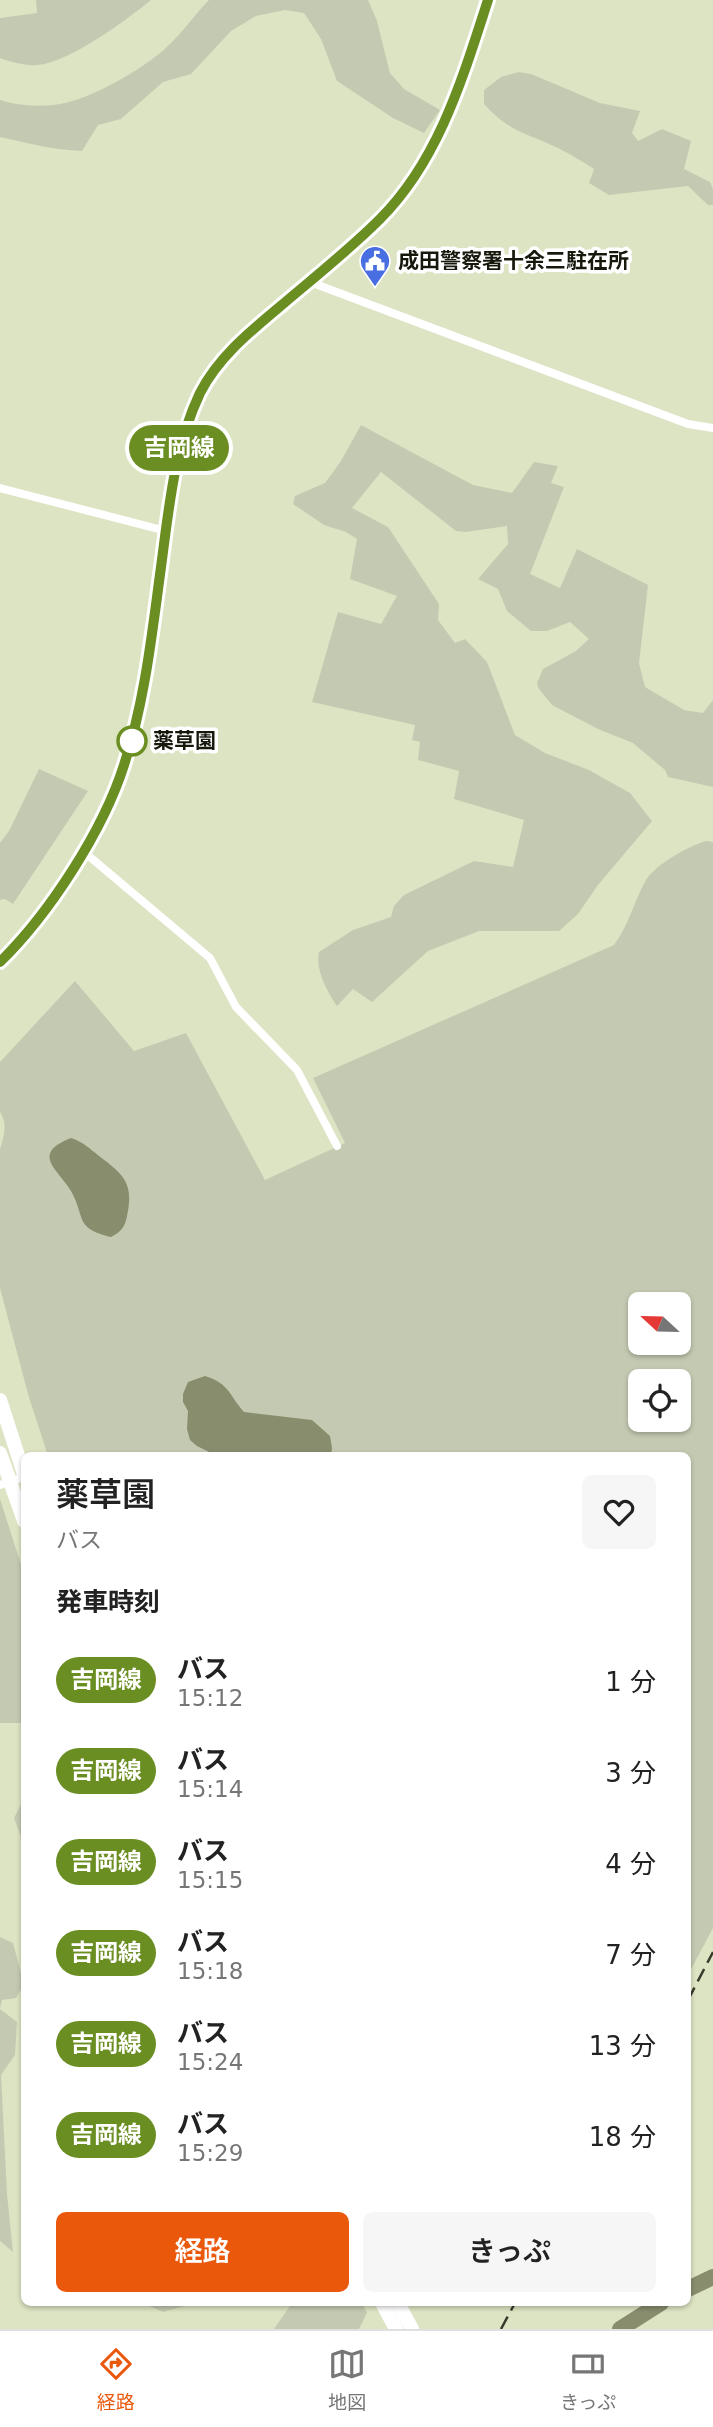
<!DOCTYPE html>
<html lang="ja">
<meta charset="utf-8">
<style>
body{margin:0;font-family:"DejaVu Sans","Noto Sans JP",sans-serif;background:#f6f6f6;color:#222;height:100vh;display:flex;flex-direction:column;font-size:26px;white-space:nowrap}
*{box-sizing:border-box;margin:0}
p{font-size:23px;color:#767676}
.icon{flex:none;width:38px;height:38px;fill:none;stroke:currentColor;stroke-width:2;stroke-linecap:round;stroke-linejoin:round}
.map{position:relative;flex:1;overflow:hidden}
.panel{position:absolute;left:21px;top:1452px;width:670px;height:854px;display:flex;flex-direction:column;background:#fff;border-radius:10px;box-shadow:0 2px 5px #0004}
.panel>*{flex:none}
.badge{padding:0 14px;border-radius:23px;font-size:24px;line-height:46px}
.needle{width:46px;rotate:292deg}
.buttons{position:absolute;left:628px;top:1292px;display:grid;gap:14px}
.buttons a{display:grid;place-items:center;width:63px;height:63px;border-radius:10px;background:#fff;box-shadow:0 2px 5px #0004;font-size:35px}
.map>.badge{position:absolute;translate:-50% -50%;box-shadow:0 0 0 4px #fff}
h2{padding:0 35px;font-size:26px;line-height:63px}
.round{display:grid;place-items:center;flex:none;width:74px;height:74px;border-radius:10px;background:#f6f6f6}
.headline{display:flex;align-items:center;justify-content:space-between;height:119px;padding:0 35px}
h1{font-size:33px;font-weight:600;line-height:52px}
.button{display:flex;gap:14px;margin-top:auto;padding:14px 35px}
.button a{flex:1;height:80px;border-radius:10px;background:#ea580c;color:#fff;font-size:28px;font-weight:600;line-height:80px;text-align:center}
.button a+a{background:#f6f6f6;color:#222}
ul{padding:0;list-style:none}
li{display:flex;align-items:center;gap:21px;height:91px;padding:0 35px}
li div{flex:1}
li b{display:block;font-size:26px}
li em{font-style:normal}
li .badge{min-width:77px;font-weight:700;text-align:center}
.tab-bar{display:flex;justify-content:space-around;align-items:center;height:98px;border-top:2px solid #e0e0e0;background:#fff;font-size:19px;color:#767676}
.tab-bar a{display:grid;justify-items:center;gap:4px}
.tab-bar .selected{color:#ea580c}
.map>svg:first-child{display:block}
</style>
<div class="map">
<svg width="713" height="2329" viewBox="0 0 713 2329">
<rect width="100%" height="100%" fill="#dde4c3"/>
<path fill="#c4cab2" fill-rule="evenodd" d="M36 0H151C128 19 67 64 37 65 25 66 11 62 0 58V18L37 13Z
M209 0H368L377 21 390 73 404 89 440 110 424 133 393 118 337 81 321 39 304 13 285 10 256 16 231 31 191 74 163 82 121 119 98 125 82 151C54 150 27 143 0 137V100C17 106 42 107 60 104 92 99 151 65 173 41 186 28 196 13 209 0Z
M519 72 531 74 600 103 640 111 632 133 638 141 662 129 691 141 684 169 710 182 713 189V205H708L688 186 609 195 589 183 594 169C583 162 572 155 560 149 528 133 510 133 484 104V90L501 77Z
M361 425 473 485 512 493 534 462 558 466 551 483 564 487 530 574 560 588 577 549 648 585 639 663 645 687 684 710 703 713 713 700V787L668 777 665 770 633 743 598 729 552 705 539 689 537 683 543 669 576 651 589 639 570 622 547 631H531L507 611 498 589 478 579 508 544 507 526 466 532 456 531 381 472 352 508 388 527 439 604 438 620 455 643 465 639 487 662 515 735 545 753 589 770 630 793 652 821 598 885 578 914 559 931H479L428 951 372 1002 353 989 337 1006C327 992 315 969 319 952L353 930 391 917 394 906 404 895 474 861 513 867 524 820 454 799 459 771 418 760 420 742 412 740 415 725 312 702 338 612 381 624 397 596 350 579 357 539 346 532 324 525 293 504 295 496 325 483 341 461Z
M39 769 88 791 13 904 5 899 0 900V843L9 831Z
M706 841 713 842V1928L688 1975V1456H48L28 1394 0 1288V1149C4 1136 8 1124 0 1112V1062L75 981 134 1051 186 1033 265 1180 345 1143 313 1078 614 945C629 925 634 901 646 880 656 864 689 846 706 841ZM640 1304H679V1342H640ZM640 1381H679V1419H640Z
M0 1499 24 1574V1723H0Z
M24 1798V1845L14 1818Z
M0 1937 13 1943 24 1984 16 1998 2 2000 0 2008Z
M0 2009 17 2022 15 2055 1 2075 7 2194 13 2252 0 2241Z
M143 2303H195L163 2312Z
M292 2303H362L367 2313 359 2329H274Z"/>
<path fill="#878d6d" d="M71 1138C83 1142 89 1148 99 1156 124 1175 134 1183 127 1216 125 1227 121 1232 111 1237 74 1228 86 1218 71 1191 58 1169 30 1154 71 1138Z
M205 1376C230 1384 228 1394 244 1412L312 1420 330 1436 332 1448 331 1456H217L197 1446 190 1440 187 1429 188 1411 183 1402V1394L188 1382Z"/>
<g fill="none" stroke-linecap="round" stroke-linejoin="round">
<path stroke="#878d6d" stroke-width="16" d="M688 2289 713 2277
M620 2329 661 2303"/>
<path stroke="#fff" stroke-width="8" d="M310 282 688 424 713 428
M0 488 166 531
M84 852 210 958 236 1007 297 1070 337 1146
M0 1485 24 1477"/>
<path stroke="#fff" stroke-width="14" d="M0 962C49 913 103 831 124 765 145 701 152 633 161 567 169 510 173 451 198 398 218 357 253 329 288 300 319 274 351 248 380 219 439 160 463 77 488 0
M0 1400 24 1474
M0 1453 24 1521
M382 2303 396 2329
M398 2303 412 2329"/>
<path stroke="#393b2c" stroke-width="2.5" stroke-dasharray="14 7" stroke-linecap="butt" d="M688 2000 713 1952
M501 2329 515 2303"/>
</g>
<g fill="none" stroke-linecap="round" stroke-linejoin="round">
<g stroke="#fff" stroke-width="16">
<path id="line" d="M0 962C49 914 103 831 124 765 145 701 152 633 161 567 169 508 174 448 200 393 219 356 252 330 283 304 316 276 350 249 380 219 439 160 463 77 488 0"/>
</g>
<use href="#line" stroke="#6b8e23" stroke-width="10"/>
</g>
<defs>
<g id="civic-pin" transform="scale(1.575)"><path d="M0 17L-7.5 6A9.5 9.5 0 1 1 7.5 6Z" fill="#496ee1" stroke="#fff"/><path d="M-.6-6.5H3V-4.5H.6V-3L4-1V1h2V6H-6V1h2V-1L-.6-3ZM-1.2 2.5V6h2.4V2.5Z" fill="#fff"/></g>
</defs>
<g fill-rule="evenodd">
<use href="#civic-pin" x="375" y="261"/>
</g>
<circle fill="#fff" stroke="#6b8e23" stroke-width="3.5" cx="132" cy="741" r="14"/>
<g text-anchor="middle" dominant-baseline="central" stroke-width="7" stroke-linejoin="round" paint-order="stroke">
<g font-size="21" font-weight="bold" fill="#16180c" stroke="#fff" text-anchor="start">
<text x="398" y="261">成田警察署十余三駐在所</text>
</g>
<g font-size="21" font-weight="bold" fill="#16180c" stroke="#fff" text-anchor="start">
<text x="153" y="741">薬草園</text>
</g>
</g>
</svg>
<div class="buttons">
<a><svg class="needle" viewBox="-14 -14 28 28"><path d="M0-13l5 13h-10z" fill="#e53935"/><path d="M0 13l5-13h-10z" fill="#767676"/></svg></a>
<a><svg class="icon" aria-label="locate" viewBox="0 0 24 24"><circle cx="12" cy="12" r="6"/><path d="M12 2v4M12 18v4M2 12h4M18 12h4"/></svg></a>
</div>
<b class="badge" style="left:179px;top:448px;background:#6b8e23;color:#fff">吉岡線</b>
<section class="panel">
<div class="headline"><div><h1>薬草園</h1><p>バス</p></div><a class="round"><svg class="icon" aria-label="heart" viewBox="0 0 24 24"><path d="M12 20l-8-8c-3-5 5-10 8-4 3-6 11-1 8 4z"/></svg></a></div>
<h2>発車時刻</h2>
<ul>
<li><span class="badge" style="background:#6b8e23;color:#fff">吉岡線</span><div><b>バス</b><p>15:12</p></div><em>1 分</em></li>
<li><span class="badge" style="background:#6b8e23;color:#fff">吉岡線</span><div><b>バス</b><p>15:14</p></div><em>3 分</em></li>
<li><span class="badge" style="background:#6b8e23;color:#fff">吉岡線</span><div><b>バス</b><p>15:15</p></div><em>4 分</em></li>
<li><span class="badge" style="background:#6b8e23;color:#fff">吉岡線</span><div><b>バス</b><p>15:18</p></div><em>7 分</em></li>
<li><span class="badge" style="background:#6b8e23;color:#fff">吉岡線</span><div><b>バス</b><p>15:24</p></div><em>13 分</em></li>
<li><span class="badge" style="background:#6b8e23;color:#fff">吉岡線</span><div><b>バス</b><p>15:29</p></div><em>18 分</em></li>
</ul>
<div class="button"><a>経路</a><a>きっぷ</a></div>
</section>
</div>
<nav class="tab-bar">
<a class="selected"><svg class="icon" aria-label="directions" viewBox="0 0 24 24"><path d="M12 3l9 9-9 9-9-9zM9 14v-3h6M13 9l2 2-2 2"/></svg>経路</a>
<a><svg class="icon" aria-label="map" viewBox="0 0 24 24"><path d="M3 6l6-2 6 2 6-2v14l-6 2-6-2-6 2zM9 4v14M15 6v14"/></svg>地図</a>
<a><svg class="icon" aria-label="tickets" viewBox="0 0 24 24"><path d="M3 7h18v10H3zM15 7v10"/></svg>きっぷ</a>
</nav>
